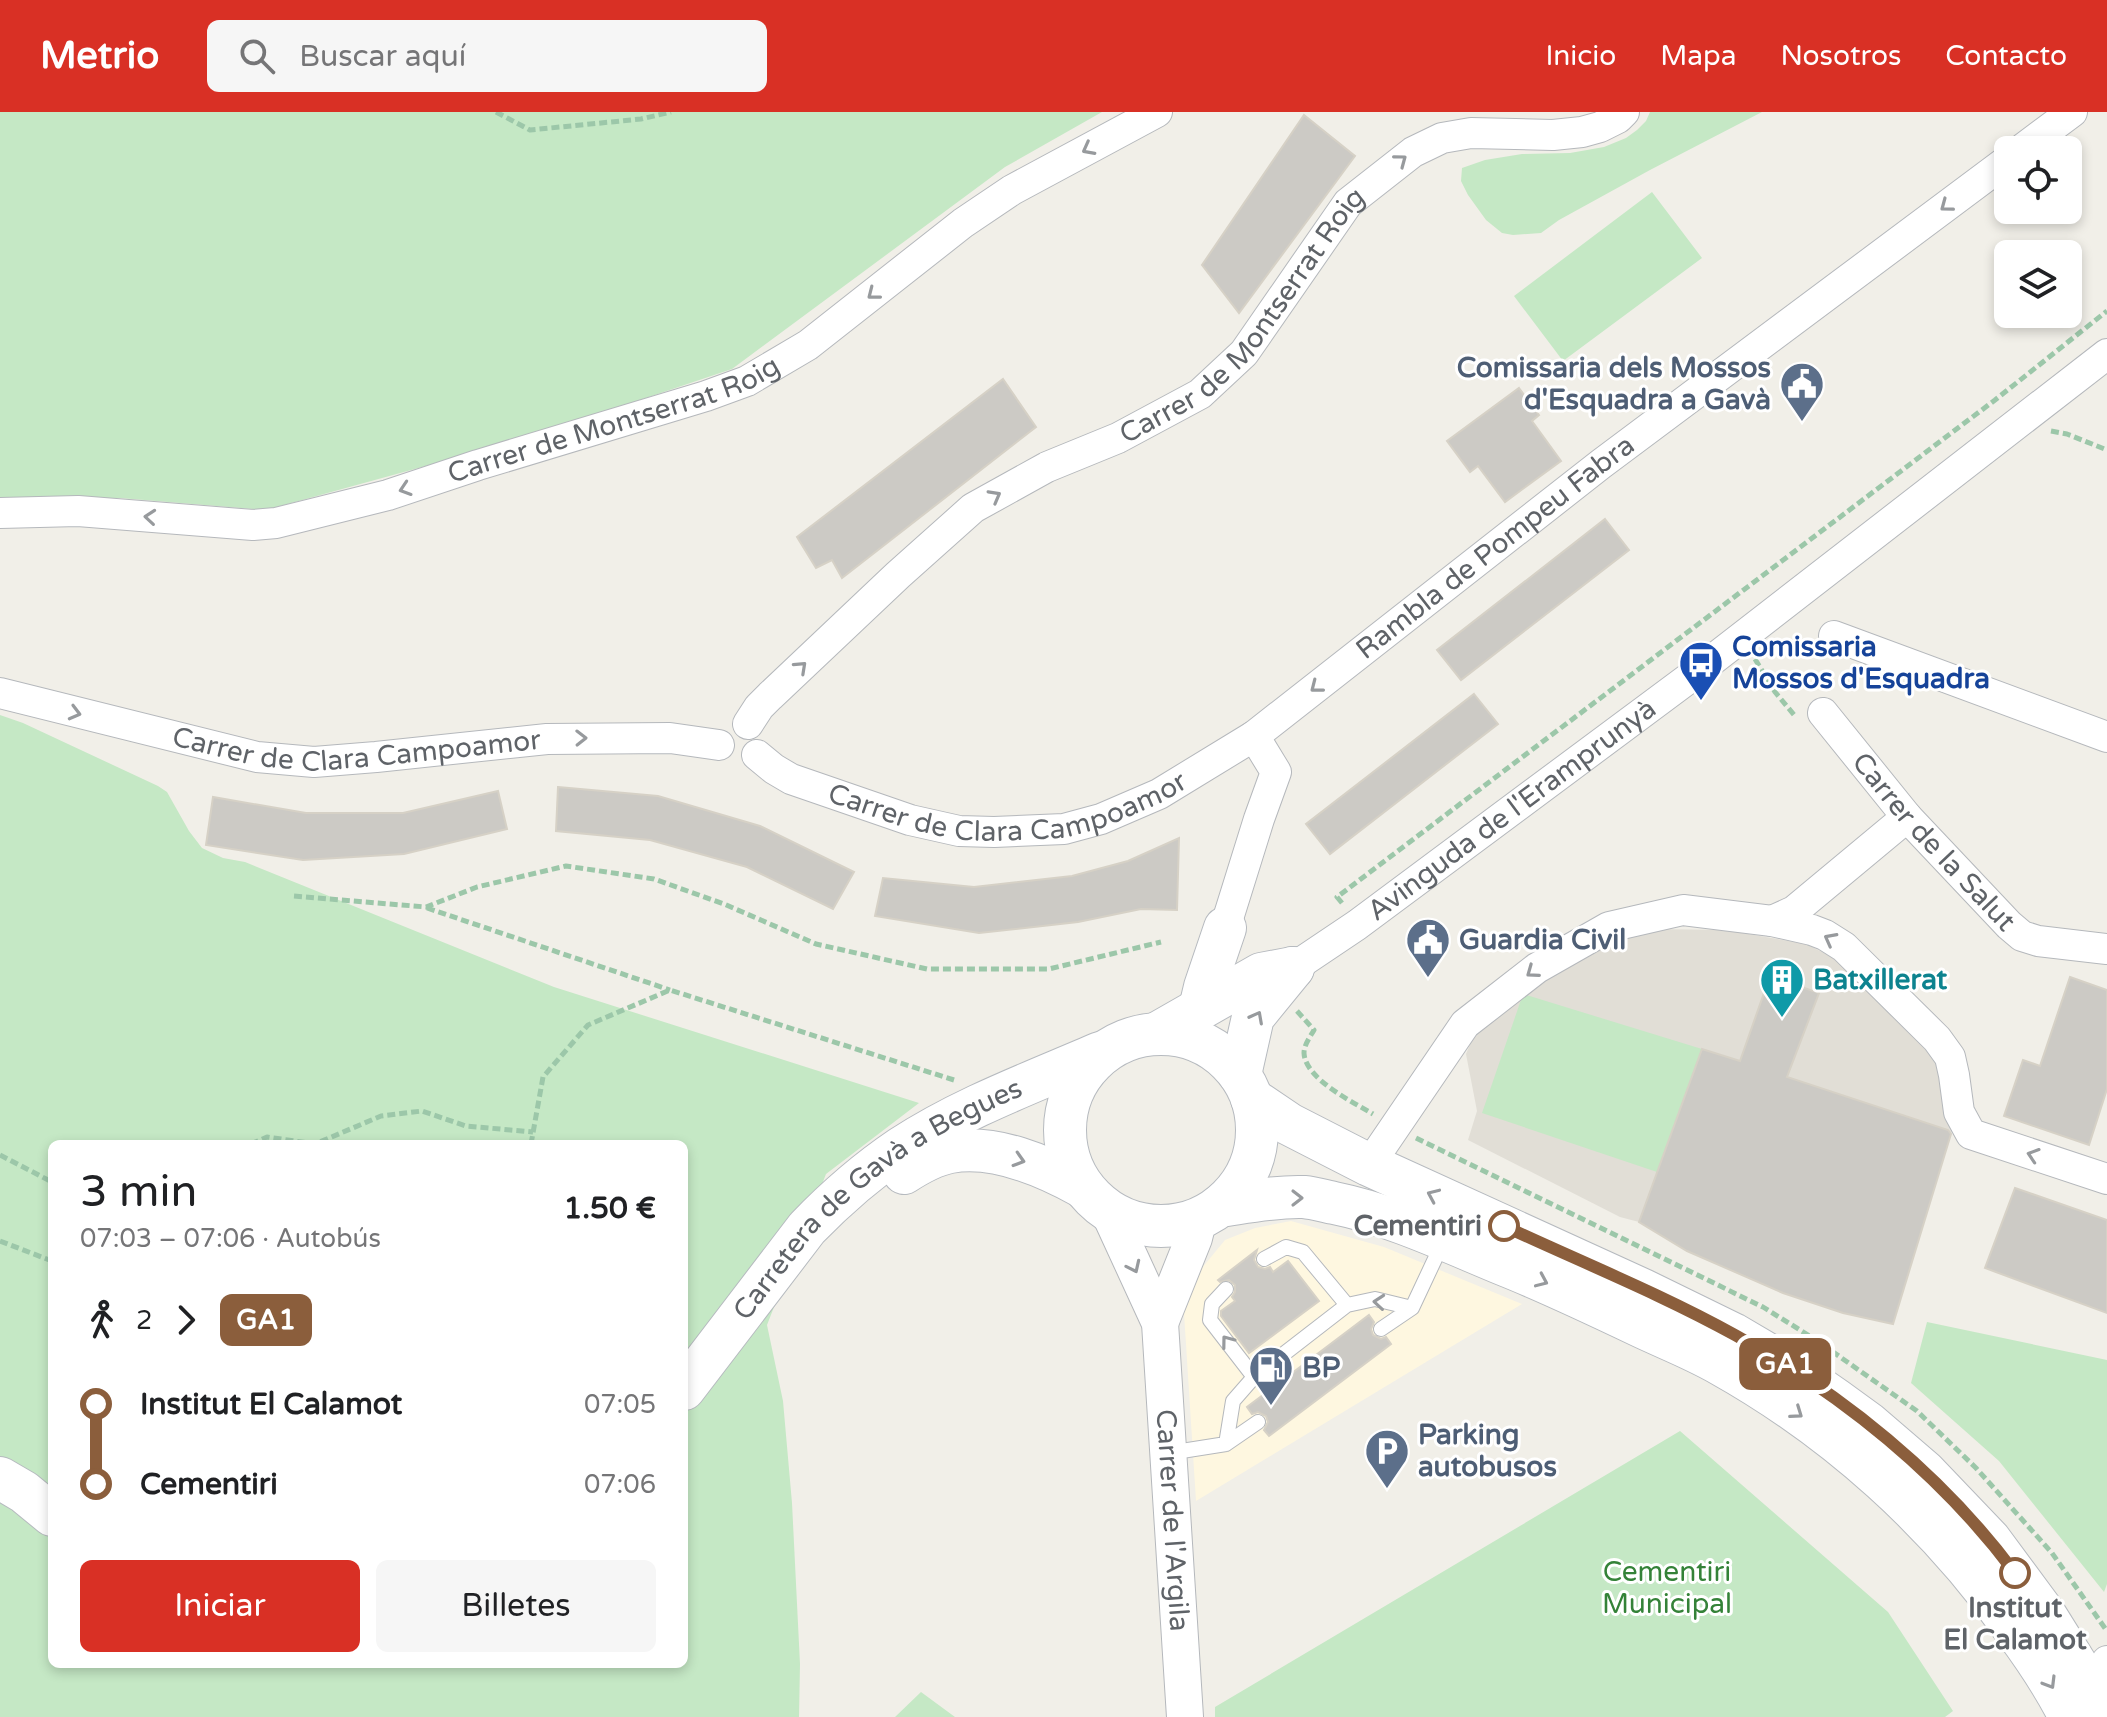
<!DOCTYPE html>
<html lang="es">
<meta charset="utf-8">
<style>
body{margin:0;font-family:"Varela Round",sans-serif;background:#f6f6f6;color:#202124;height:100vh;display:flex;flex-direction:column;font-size:30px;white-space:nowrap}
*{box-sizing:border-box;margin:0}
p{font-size:26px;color:#757577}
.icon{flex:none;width:44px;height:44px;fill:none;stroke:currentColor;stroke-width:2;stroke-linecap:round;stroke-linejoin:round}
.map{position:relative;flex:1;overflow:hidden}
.drawer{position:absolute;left:48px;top:1028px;width:640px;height:528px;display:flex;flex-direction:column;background:#fff;border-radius:12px;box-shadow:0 4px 12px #0003}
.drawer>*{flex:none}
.badge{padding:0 16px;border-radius:12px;font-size:28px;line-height:52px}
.fabs{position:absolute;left:1994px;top:24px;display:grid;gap:16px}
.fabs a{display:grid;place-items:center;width:88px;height:88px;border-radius:12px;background:#fff;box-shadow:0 4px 12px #0003;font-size:40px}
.map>.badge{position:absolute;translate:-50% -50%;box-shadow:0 0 0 4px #fff}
.legs{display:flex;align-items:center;gap:12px;height:88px;padding:0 32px;font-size:26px}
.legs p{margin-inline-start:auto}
.headline{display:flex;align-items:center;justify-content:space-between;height:136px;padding:0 32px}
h1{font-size:44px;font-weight:600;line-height:60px}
.cta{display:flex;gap:16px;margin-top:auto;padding:16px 32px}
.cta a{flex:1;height:92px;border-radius:12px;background:#d93025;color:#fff;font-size:32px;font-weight:600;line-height:92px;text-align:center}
.cta a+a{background:#f6f6f6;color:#202124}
ul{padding:0 32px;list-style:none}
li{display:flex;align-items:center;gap:28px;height:80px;font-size:30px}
li i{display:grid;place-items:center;width:12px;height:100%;margin:0 10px;background:currentColor}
li i::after{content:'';width:20px;height:20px;margin:-10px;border:6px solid;border-radius:50%;background:#fff}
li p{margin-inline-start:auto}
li:first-child i{background:linear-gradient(#0000 50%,currentColor 0)}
li:last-child i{background:linear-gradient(currentColor 50%,#0000 0)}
header{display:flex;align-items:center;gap:48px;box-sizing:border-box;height:112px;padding:0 40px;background:#d93025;color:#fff}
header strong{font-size:38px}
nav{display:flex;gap:44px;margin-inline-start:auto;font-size:28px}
.search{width:560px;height:72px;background:#f6f6f6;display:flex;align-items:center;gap:20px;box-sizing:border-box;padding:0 28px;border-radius:12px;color:#757577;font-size:30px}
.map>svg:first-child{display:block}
</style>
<header>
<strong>Metrio</strong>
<div class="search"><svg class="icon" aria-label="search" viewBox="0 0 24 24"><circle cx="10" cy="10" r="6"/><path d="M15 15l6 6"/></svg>Buscar aquí</div>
<nav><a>Inicio</a><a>Mapa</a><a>Nosotros</a><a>Contacto</a></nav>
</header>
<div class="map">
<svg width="2107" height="1605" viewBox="0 0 2107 1605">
<rect width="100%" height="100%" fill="#f1efe8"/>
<path fill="#fef7e0" d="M1291 1109 1384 1135 1522 1192 1196 1389 1184 1201 1202 1156 1225 1128 1255 1116Z"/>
<path fill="#e1ded6" d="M1651 817 1725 818 1806 832 1848 853 1942 951 1952 1019 1893 1212 1843 1201 1783 1181 1687 1139 1639 1110 1620 1105 1468 1028 1477 999 1466 942 1477 916 1555 851Z"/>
<path fill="#c5e8c5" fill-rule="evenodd" d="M0 0H1102L1005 55 732 257 527 326 266 398 120 386H0Z
M1650 0H1762L1650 58 1559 108 1541 121 1513 123 1502 121 1486 108 1468 83 1461 69 1462 56 1485 48 1522 42 1570 41 1604 35 1626 26 1637 18 1646 9Z
M1652 80 1702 146 1563 249 1514 184Z
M0 603 23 611 158 674 167 680 189 719 202 736 223 746 245 750 554 875 919 991 826 1062 767 1213 783 1289 792 1391 800 1552 799 1605H0ZM52 1032H684V1552H52Z
M1523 882 1702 937 1657 1060 1482 1001Z
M1927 1210 2107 1248V1472L2104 1480 1999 1349 1911 1271Z
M1680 1319 1888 1500 1953 1599 1945 1605H1215V1595Z
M921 1580 955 1605H895Z"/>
<path fill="#cccac5" stroke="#d6d1c6" stroke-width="2" d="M1304 3 1355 44 1239 201 1202 153Z
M1003 267 1036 315 842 466 832 448 816 456 797 425Z
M1519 276 1539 303 1532 309 1561 349 1505 390 1478 354 1470 360 1447 329Z
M1605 407 1629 438 1461 568 1437 538Z
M1474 582 1498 612 1330 742 1306 712Z
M558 675 658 684 760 714 854 760 833 797 747 755 650 728 556 719Z
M498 679 507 717 404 742 303 748 206 733 213 685 306 701H403Z
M1179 726 1177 798 1141 797 1078 810 979 821 875 804 883 766 974 775 1072 764 1128 749Z
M1770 864 1819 881 1787 965 1948 1018 1951 1022 1893 1212 1843 1201 1783 1181 1687 1139 1639 1110 1702 937 1740 949Z
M2070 865 2107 878V977L2089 1033 2004 1004 2023 948 2040 954Z
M2015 1076 2107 1108V1201L1985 1156Z
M1257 1138 1254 1148 1258 1155 1265 1157 1270 1155 1273 1160 1288 1149 1319 1189 1249 1241 1221 1204V1199L1235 1189 1232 1185 1235 1180V1173L1229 1168 1220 1170 1218 1168Z
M1369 1203 1374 1210 1371 1217 1373 1223 1381 1227 1386 1225 1391 1232 1269 1324 1264 1318 1268 1310 1266 1304 1258 1300 1252 1302 1247 1295Z"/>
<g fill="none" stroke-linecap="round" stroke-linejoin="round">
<g stroke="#b5b8bc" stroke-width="16">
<path id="service" d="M1226 1177 1212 1192 1210 1208 1254 1265 1347 1193 1303 1140 1286 1135 1264 1147
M1347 1193 1375 1187 1412 1196
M1381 1217 1412 1196 1442 1132
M1226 1332 1233 1289 1254 1265
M1169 1341 1226 1332 1258 1310"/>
</g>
<g stroke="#b5b8bc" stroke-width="32">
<g id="minor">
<path d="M2021 38 2072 0"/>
<path id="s1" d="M0 401 78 399 253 413 276 411 388 383 478 353 706 284 747 269 808 233 963 111 1012 78 1157 0"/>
<path d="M1834 524 2107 625"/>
<path id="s2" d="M0 581 257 645 314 650 376 645 547 627 670 626 719 633"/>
<path id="s3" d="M1823 601 1907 705 2009 813 2022 824 2038 829 2107 837"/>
<path id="s4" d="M748 612 759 595 770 584 898 463 973 396 1047 355 1118 326 1200 282 1244 241 1348 91 1413 40 1442 26 1471 21 1553 23 1582 20 1600 15 1618 6 1624 0"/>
<path id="s5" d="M757 643 774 657 791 667 910 708 959 719 994 720 1064 717 1101 707 1159 682 1254 624 1601 352 2008 48"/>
<path d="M1772 809 1794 799 1907 705"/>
<path d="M1225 816 1259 707 1276 660 1254 624"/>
<path id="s6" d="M1293 856 1357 813 1689 566 2107 242"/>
<path d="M1369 1053 1465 912 1537 856 1609 815 1683 798 1772 809 1812 818 1825 823 1844 835 1937 927 1950 945 1954 963 1959 1000 1971 1022 2107 1067"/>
<path d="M2093 1578 2107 1549"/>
</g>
</g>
<g stroke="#b5b8bc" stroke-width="38">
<g id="tertiary">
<path id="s7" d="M1108 1098 1160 1211 1185 1605"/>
<path d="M1160 1211 1194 1126 1199 1106"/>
</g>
</g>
<g stroke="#b6babf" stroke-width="44">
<g id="secondary">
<path d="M1200 896 1205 875 1225 816"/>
<path d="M1156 922 1261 862 1293 856"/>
<circle cx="1161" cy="1018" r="96"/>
<path d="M1240 963 1253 905 1293 856"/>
<path d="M1252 987 1289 1012 1369 1053 1643 1178 1733 1222 1786 1253 1835 1287 1868 1311 1925 1360 1990 1428 2044 1501 2107 1602"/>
<path d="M904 1061C918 1052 934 1043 950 1040 995 1032 1045 1054 1083 1075"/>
<path d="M1220 1094C1247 1090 1276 1084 1304 1085 1314 1086 1324 1089 1334 1091 1393 1103 1449 1130 1505 1153 1550 1171 1594 1192 1638 1213 1665 1226 1694 1237 1720 1252 1836 1317 1938 1409 2015 1518 2035 1545 2055 1575 2070 1605"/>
<path id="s8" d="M684 1277 807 1116C836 1086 867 1059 901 1036 962 996 1033 970 1100 941"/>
<path d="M0 1366 24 1380 52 1403"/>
</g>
</g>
<path stroke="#9cc7a9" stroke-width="5" stroke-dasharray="8 4" stroke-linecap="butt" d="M496 0 530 18 641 7 671 0
M2051 319 2067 322 2107 338
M1755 547 1775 580 1795 604
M294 784 426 795 477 775 566 754 654 767 724 792 816 832 927 857H1049L1161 830
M1342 791 1337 785 1995 288 2107 199
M427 796 670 878
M1297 899 1314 918C1310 925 1304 933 1304 941 1305 967 1353 990 1373 1002
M1416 1026 1763 1195 1816 1228 1917 1299 1976 1356 2052 1441 2107 1519
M251 1032 267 1025 315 1032 381 1004 422 999 466 1014 533 1020
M531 1032 543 965 588 913 670 878 954 968
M0 1043 52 1070
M0 1129 52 1149"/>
<use href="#service" stroke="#fff" stroke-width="14"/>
<use href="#minor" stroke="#fff" stroke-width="30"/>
<use href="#tertiary" stroke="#fff" stroke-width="36"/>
<use href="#secondary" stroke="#fff" stroke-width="42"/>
</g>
<defs><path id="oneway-chevron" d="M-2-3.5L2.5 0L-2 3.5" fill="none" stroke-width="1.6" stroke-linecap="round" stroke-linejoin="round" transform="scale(2)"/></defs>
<g stroke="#979a9d">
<use href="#oneway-chevron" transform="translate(1088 37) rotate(152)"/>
<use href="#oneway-chevron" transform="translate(1401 48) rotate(-37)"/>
<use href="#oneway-chevron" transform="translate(1946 94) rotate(143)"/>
<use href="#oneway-chevron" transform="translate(873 182) rotate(142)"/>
<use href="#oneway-chevron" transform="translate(405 377) rotate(162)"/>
<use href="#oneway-chevron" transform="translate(995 384) rotate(-29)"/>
<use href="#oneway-chevron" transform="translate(150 405) rotate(-175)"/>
<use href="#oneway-chevron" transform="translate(801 555) rotate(-43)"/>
<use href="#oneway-chevron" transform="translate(1316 575) rotate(142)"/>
<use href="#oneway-chevron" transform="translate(75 601) rotate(15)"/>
<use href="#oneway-chevron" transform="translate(581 626) rotate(-1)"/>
<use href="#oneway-chevron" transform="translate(1830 827) rotate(-152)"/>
<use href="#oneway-chevron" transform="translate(1532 860) rotate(144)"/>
<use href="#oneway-chevron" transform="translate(1257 905) rotate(-62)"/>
<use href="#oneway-chevron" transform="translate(2033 1043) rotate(-162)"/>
<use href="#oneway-chevron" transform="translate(1019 1048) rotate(17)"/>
<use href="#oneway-chevron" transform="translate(1433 1083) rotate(-156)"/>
<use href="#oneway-chevron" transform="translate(1297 1086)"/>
<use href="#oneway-chevron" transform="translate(1134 1155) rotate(65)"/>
<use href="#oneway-chevron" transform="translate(1542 1169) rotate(24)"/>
<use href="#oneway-chevron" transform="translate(1379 1190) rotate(-175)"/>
<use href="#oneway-chevron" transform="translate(1227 1229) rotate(-127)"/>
<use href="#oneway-chevron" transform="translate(1797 1301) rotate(35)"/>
<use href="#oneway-chevron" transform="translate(2050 1571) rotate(59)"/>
</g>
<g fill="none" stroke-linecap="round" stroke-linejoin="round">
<g stroke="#fff" stroke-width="18">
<path id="line-1" d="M1504 1114C1581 1150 1661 1182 1735 1223 1842 1282 1942 1363 2015 1461"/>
</g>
<use href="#line-1" stroke="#8b5e3c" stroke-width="12"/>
</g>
<defs>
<g id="civic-pin" transform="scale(2.3)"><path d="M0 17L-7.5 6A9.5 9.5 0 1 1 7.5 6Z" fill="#5c6f8a" stroke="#fff"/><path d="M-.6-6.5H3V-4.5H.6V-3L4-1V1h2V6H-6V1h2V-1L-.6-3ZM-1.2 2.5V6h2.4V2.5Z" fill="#fff"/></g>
<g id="bus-pin" transform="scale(2.3)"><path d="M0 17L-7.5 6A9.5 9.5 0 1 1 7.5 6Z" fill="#1a4fb4" stroke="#fff"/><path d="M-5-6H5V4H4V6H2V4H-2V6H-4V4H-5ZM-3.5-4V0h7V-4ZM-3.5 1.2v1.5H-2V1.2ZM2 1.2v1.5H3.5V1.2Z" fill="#fff"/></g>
<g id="building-pin" transform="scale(2.3)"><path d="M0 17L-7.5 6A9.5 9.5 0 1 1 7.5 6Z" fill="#0f9aa8" stroke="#fff"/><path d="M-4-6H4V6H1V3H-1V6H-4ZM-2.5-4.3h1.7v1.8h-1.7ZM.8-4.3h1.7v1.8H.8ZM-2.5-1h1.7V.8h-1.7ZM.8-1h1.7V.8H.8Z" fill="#fff"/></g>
<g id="fuel-pin" transform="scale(2.3)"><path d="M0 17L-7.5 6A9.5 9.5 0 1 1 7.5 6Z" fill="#5c6f8a" stroke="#fff"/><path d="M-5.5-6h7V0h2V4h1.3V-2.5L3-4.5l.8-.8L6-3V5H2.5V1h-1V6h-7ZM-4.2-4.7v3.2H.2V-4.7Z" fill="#fff"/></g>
<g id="parking-pin" transform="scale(2.3)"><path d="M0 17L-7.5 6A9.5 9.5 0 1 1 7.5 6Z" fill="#5c6f8a" stroke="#fff"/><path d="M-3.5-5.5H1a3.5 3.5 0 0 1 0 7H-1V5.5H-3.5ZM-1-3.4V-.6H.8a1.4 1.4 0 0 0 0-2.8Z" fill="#fff"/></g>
</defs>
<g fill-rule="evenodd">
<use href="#civic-pin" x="1802" y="272"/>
<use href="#bus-pin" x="1701" y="551"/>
<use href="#civic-pin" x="1428" y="828"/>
<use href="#building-pin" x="1782" y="868"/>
<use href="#fuel-pin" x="1271" y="1256"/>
<use href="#parking-pin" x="1387" y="1339"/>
</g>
<g fill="#fff" stroke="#8b5e3c" stroke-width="4">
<circle cx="1504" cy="1114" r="14"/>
<circle cx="2015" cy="1461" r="14"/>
</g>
<g text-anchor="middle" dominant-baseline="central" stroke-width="6" stroke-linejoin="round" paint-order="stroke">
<g font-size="28" fill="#5f6368" stroke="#fff">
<text stroke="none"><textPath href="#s4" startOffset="652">Carrer de Montserrat Roig</textPath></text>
<text stroke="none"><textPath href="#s1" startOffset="630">Carrer de Montserrat Roig</textPath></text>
<text stroke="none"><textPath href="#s5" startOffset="842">Rambla de Pompeu Fabra</textPath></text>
<text stroke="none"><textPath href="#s2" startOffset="364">Carrer de Clara Campoamor</textPath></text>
<text stroke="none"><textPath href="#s5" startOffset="268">Carrer de Clara Campoamor</textPath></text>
<text stroke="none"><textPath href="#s6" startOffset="270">Avinguda de l'Eramprunyà</textPath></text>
<text stroke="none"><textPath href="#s3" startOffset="170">Carrer de la Salut</textPath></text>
<text stroke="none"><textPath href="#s8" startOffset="276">Carretera de Gavà a Begues</textPath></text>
<text stroke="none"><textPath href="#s7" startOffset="322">Carrer de l'Argila</textPath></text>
</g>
<g font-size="28" font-weight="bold" fill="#4e5e75" stroke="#fff" text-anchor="start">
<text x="1771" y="256" text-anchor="end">Comissaria dels Mossos<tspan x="1771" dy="32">d'Esquadra a Gavà</tspan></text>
<text x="1459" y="828">Guardia Civil</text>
<text x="1302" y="1256">BP</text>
<text x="1418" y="1323">Parking<tspan x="1418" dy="32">autobusos</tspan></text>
</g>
<g font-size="28" font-weight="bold" fill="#164399" stroke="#fff" text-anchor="start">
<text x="1732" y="535">Comissaria<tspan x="1732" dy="32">Mossos d'Esquadra</tspan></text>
</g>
<g font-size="28" font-weight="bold" fill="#0d838f" stroke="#fff" text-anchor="start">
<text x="1813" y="868">Batxillerat</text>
</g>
<g font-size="28" font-weight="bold" fill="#5f6368" stroke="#fff" text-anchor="end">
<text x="1482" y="1114">Cementiri</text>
<text x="2015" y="1496" text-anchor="middle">Institut<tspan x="2015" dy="32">El Calamot</tspan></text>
</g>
<g font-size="28" fill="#348238" stroke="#fff">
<text x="1667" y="1460">Cementiri<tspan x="1667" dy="32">Municipal</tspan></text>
</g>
</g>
</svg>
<div class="fabs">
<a><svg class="icon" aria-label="locate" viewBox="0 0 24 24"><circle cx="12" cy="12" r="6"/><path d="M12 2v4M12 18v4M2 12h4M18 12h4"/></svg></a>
<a><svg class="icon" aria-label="layers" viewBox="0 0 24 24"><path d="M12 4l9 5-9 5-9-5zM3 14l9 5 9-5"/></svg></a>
</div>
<b class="badge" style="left:1785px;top:1252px;background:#8b5e3c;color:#fff">GA1</b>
<section class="drawer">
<div class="headline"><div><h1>3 min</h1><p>07:03 – 07:06 · Autobús</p></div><b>1.50 €</b></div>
<div class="legs"><svg class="icon" aria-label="walk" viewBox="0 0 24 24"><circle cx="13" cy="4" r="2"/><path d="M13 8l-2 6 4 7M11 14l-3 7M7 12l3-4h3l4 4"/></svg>2<svg class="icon" aria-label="forward" viewBox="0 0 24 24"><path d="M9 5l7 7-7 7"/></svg><b class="badge" style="background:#8b5e3c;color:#fff">GA1</b></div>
<ul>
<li><i style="color:#8b5e3c"></i><b>Institut El Calamot</b><p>07:05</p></li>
<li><i style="color:#8b5e3c"></i><b>Cementiri</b><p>07:06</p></li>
</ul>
<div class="cta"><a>Iniciar</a><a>Billetes</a></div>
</section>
</div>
